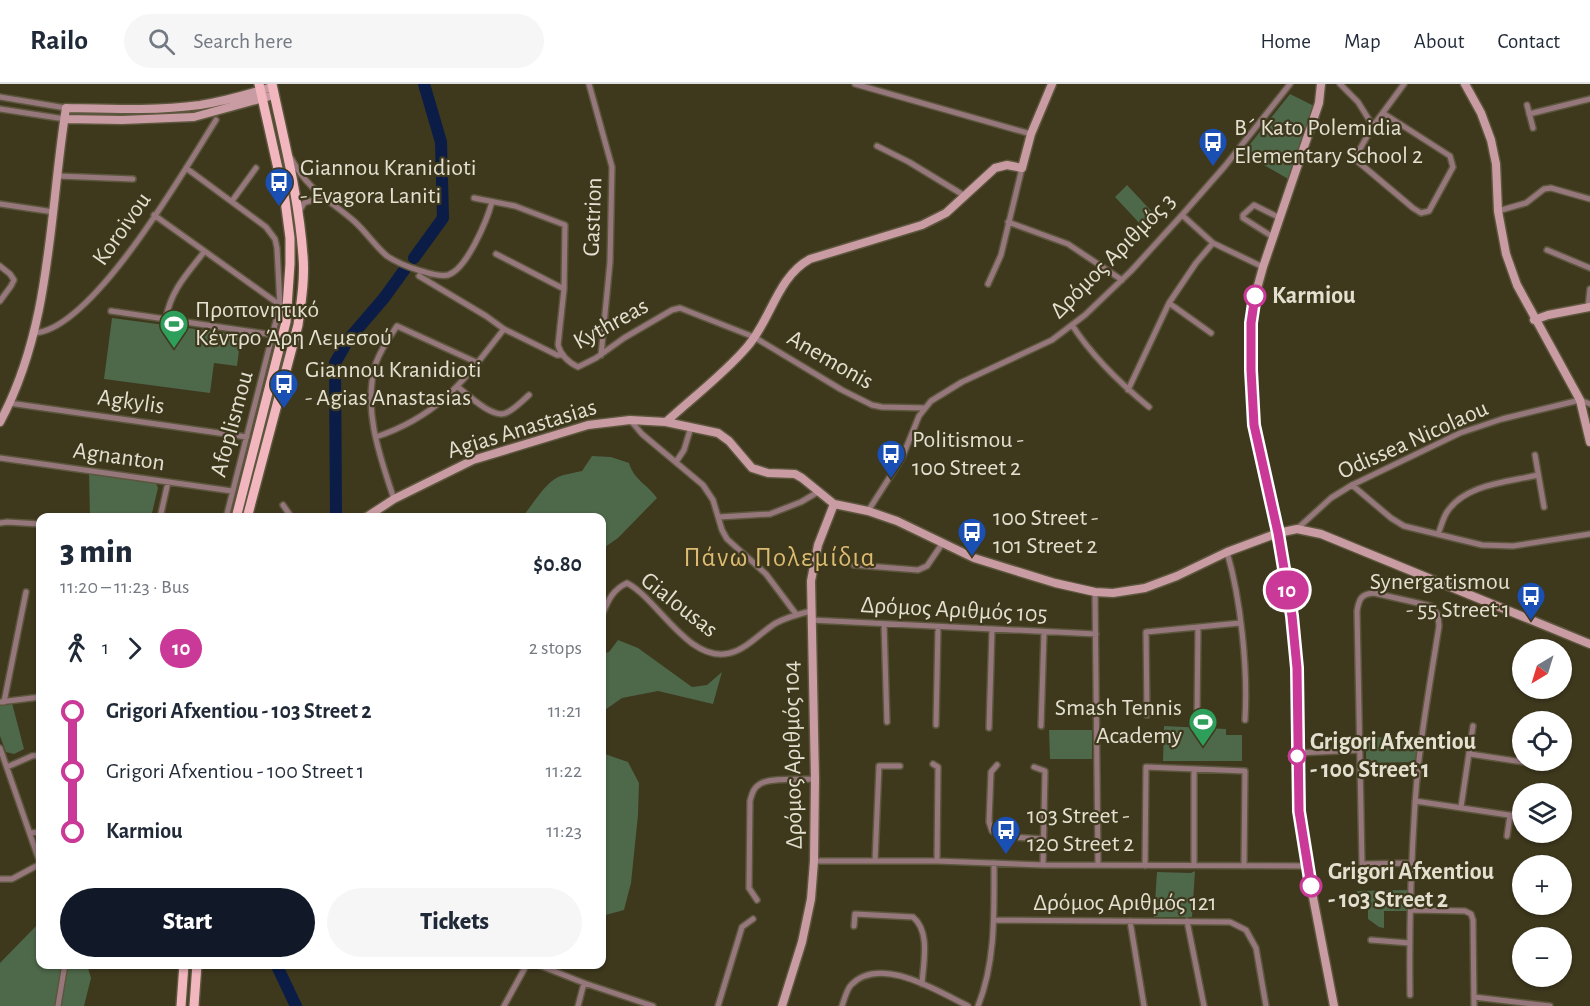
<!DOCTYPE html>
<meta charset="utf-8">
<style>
body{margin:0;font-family:"Alegreya Sans",sans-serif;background:#f6f6f7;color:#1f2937;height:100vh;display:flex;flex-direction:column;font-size:22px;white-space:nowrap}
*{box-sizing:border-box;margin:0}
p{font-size:20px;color:#747a83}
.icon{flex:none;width:33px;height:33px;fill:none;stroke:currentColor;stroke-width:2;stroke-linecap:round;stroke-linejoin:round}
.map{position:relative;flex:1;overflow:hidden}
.sheet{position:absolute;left:36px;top:429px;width:570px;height:456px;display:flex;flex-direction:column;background:#fff;border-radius:12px;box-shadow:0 2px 4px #0004}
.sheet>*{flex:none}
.badge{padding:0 12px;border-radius:20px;font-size:21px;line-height:39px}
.needle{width:39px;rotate:218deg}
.fabs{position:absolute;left:1512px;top:555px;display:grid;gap:12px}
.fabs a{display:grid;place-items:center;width:60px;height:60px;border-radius:50%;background:#fff;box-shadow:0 2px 4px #0004;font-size:30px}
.map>.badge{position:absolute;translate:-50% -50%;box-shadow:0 0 0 3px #fff}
.legs{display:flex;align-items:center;gap:9px;height:66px;padding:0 24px;font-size:20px}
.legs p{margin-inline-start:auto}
.overview{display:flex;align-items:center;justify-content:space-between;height:102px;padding:0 24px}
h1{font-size:33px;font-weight:800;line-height:45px}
.primary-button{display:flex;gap:12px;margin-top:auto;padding:12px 24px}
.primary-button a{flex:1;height:69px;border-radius:36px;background:#111827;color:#fff;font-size:24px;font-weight:800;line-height:69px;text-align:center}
.primary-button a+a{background:#f6f6f7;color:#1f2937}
ul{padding:0 24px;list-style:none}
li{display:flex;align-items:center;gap:21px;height:60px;font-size:22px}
li i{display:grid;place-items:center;width:9px;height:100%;margin:0 8px;background:currentColor}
li i::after{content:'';width:15px;height:15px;margin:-8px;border:4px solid;border-radius:50%;background:#fff}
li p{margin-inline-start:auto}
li:first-child i{background:linear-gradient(#0000 50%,currentColor 0)}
li:last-child i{background:linear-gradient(currentColor 50%,#0000 0)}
header{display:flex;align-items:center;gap:36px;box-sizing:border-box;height:84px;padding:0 30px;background:#fff;border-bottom:2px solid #e0e1e3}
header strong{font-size:28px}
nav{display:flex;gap:33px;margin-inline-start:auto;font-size:21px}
.search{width:420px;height:54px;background:#f6f6f7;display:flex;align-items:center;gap:15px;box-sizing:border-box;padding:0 21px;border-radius:33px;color:#747a83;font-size:22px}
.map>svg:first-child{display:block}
</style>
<header>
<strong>Railo</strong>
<div class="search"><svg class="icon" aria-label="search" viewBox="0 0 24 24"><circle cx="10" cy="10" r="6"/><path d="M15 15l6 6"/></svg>Search here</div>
<nav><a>Home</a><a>Map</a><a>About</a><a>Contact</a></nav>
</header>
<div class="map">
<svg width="1590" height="922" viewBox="0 0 1590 922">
<rect width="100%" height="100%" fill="#3e381d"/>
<path fill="#4e684a" d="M1290 10 1314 22 1290 96 1243 69Z
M1127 101 1155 131 1143 143 1115 113Z
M112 234 241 251 237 282 214 279 210 309 104 295Z
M592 372 611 373 629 379C634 396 647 400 657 414L618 454 605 463 602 461V434L522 433C533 421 543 401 558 393 565 390 574 389 582 387Z
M89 389 155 397 158 404 151 433 90 432Z
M618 556 638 564 692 603 707 601 722 588 713 620 658 607 622 614 602 628V570L609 568Z
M0 619H12L24 665 14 670 6 668 0 652Z
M1164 642 1226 645V651H1242V677H1163Z
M1049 646H1092V675H1050Z
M1366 652 1418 657 1415 678 1366 679Z
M602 669 628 678 639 699 638 731 631 799 624 826 602 832Z
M1195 787 1192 833H1154L1157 788 1191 789Z
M1409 806 1408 827H1384V844L1379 843 1368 835V821H1357V807Z
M40 838V880L87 881 91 894 84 922H0V879Z"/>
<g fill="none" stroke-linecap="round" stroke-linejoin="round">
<path stroke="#0b1c47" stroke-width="12" d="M414 174 443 134 441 58 424 0
M336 429 335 279 348 256 384 214 405 185
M276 880 296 922"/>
<g stroke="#5c563d" stroke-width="8">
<path id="street" d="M589 0 612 83 610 178 601 271
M855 0 1031 50
M1340 0 1358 18 1373 42
M0 13 66 24
M1527 21 1533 44
M0 25 65 35
M1383 29 1450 72 1453 83 1429 127 1421 129 1413 124 1356 76V72L1373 42 1404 0
M1529 30 1590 15
M877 62 909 78 965 112
M291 74C308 107 330 116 355 138 367 149 375 162 387 172 397 179 408 183 421 187 429 189 439 193 448 191 467 185 487 136 492 118
M186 84 266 143 275 155 277 164 280 221 226 434
M58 92 133 95
M474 114 515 122 565 141 564 205 558 261C561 272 568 278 578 283L596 274 624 254 672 226 680 224 754 253 842 306 872 321 882 323 925 324
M232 117 256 84
M0 120 54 128
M1498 127 1526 119 1544 105 1551 104 1590 115
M299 128 304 119 322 113
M154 131 280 221
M1182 131 1213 159 1263 183
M1008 138 1068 160 1122 196
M1273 153 1243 134V131L1254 121 1280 134
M1547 166 1590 184
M496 170 564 205
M0 182 10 190 14 196 11 202 0 217
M419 192 486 232 504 245 557 271H563
M988 200 1001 171 1022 84
M1169 219 1211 249
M1588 223 1590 205
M111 227 274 251
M166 234C171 206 187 190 204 168
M1072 241C1092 272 1121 300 1149 323
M34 249C93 246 185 85 216 36
M458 303C468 311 493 335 506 329 515 325 522 317 529 311
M1128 306 1169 219 1196 179 1213 159
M9 319 247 353
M631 337 642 350 703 401 713 416 722 446 727 455 766 490 796 530
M376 353C441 331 464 296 504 245
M1535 371 1544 423
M0 374 232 407
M676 378 684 366 691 343
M1352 401 1391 434 1404 442 1482 461 1513 462 1590 450
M394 415C380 373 362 324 376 279 381 265 389 254 397 242L478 279
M283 421 292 434
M868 427 902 374 919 332 931 317 962 298 1052 256 1085 231 1131 187 1182 131 1225 82 1290 0
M719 433 770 430 801 418 818 408
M160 434 168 398
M0 439 7 438 40 440
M1297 445 1331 414 1352 401 1460 349 1502 335 1580 316 1590 320
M1438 450C1441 443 1443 434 1447 428 1465 400 1508 398 1538 391
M1227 468C1241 516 1248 585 1245 636
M854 481 918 486 927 482 942 460
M1095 508 1098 781
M602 531C608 517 612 506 627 499 658 515 689 580 730 569 747 565 761 548 776 539 787 533 799 530 811 527
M811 536 1096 550
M884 540 887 638
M0 618 40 613
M4 618 26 508
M1147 631 1146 548 1240 539
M1197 634 1198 543
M936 641 938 543
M1041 642 1044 549
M989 644 992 546
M0 664 40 779
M1297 669 1360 666
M1470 670 1542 681
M933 680 938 683 937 777
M997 681 991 688 989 738 992 747 999 752 1043 755
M7 683 32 672 40 671
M1034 683 1045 687 1043 781
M1194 685V781
M1415 717 1522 733
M1461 723 1473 642
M30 749 40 748
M1507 752 1510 731
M814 777H937L1043 781 1307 782
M875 777 879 682H900
M1145 782 1146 683 1245 687 1244 782
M0 795H12L40 780
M757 816 749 804 750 717C752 710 753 704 760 700 770 693 802 696 815 695
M1411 826 1465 827 1471 830 1473 836 1474 922
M994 836 1230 838 1246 846 1256 864 1266 922
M1130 837 1144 922
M1187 837 1204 922
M854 842 855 830 913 833C931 848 923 880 922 900
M1371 856 1409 859
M536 880 584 899 653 922
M1410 911C1409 847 1411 782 1415 719 1419 659 1430 600 1439 542L1438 531 1431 522 1374 509C1361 510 1359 515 1357 527L1362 780 1413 779
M1474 913 1550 922
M58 922 65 880
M504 922 527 880
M578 922 584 899
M718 922 742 843 753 835
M842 922C844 916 847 905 851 901 880 870 939 908 968 922
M978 922C996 877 994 827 994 779"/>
</g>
<g stroke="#5c563d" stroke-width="11">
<path id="secondary" d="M1321 0 1319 19 1263 183 1255 212 1251 239 1250 286 1254 341 1278 449 1292 532 1297 584 1299 727 1307 782 1334 922
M1465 0 1481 29 1491 56 1496 80 1498 127 1506 170 1517 201 1580 316 1590 358
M65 35 122 36 194 33 274 11
M1534 236 1548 231 1590 223
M0 338C52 241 49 130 66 24 111 25 156 27 200 21 225 17 249 10 272 3
M666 338C692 314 724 290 747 263 771 236 777 193 810 175L922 141 946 129 995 84 1007 81 1022 84 1031 50 1052 0
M365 434 394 415 473 376 588 341 630 336 666 338 718 349 729 357 752 384 768 389 795 390 802 394 834 420 868 427 897 437 974 474 1055 499 1095 508 1113 509 1145 504 1177 492 1227 468 1278 449 1297 445 1321 450 1590 560
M782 922 802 858 811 815 814 777 815 695 811 497 818 461 834 420"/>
</g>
<g stroke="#5c563d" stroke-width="12">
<path id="primary" d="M236 434 286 238 290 180V154L285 116 259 0
M247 434 298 241C301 219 305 195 303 172 299 114 284 57 272 0
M181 922 184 880
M194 922 197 880"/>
</g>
<use href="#street" stroke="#95777c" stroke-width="5"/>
<use href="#secondary" stroke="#c99ba2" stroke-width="8"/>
<use href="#primary" stroke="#f2b6bf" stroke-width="9"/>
</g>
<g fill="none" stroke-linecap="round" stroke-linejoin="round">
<g stroke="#fff" stroke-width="14">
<path id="line-1" d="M1255 212 1251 239V286L1254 341 1278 449 1292 532 1297 584 1299 727 1311 802"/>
</g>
<use href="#line-1" stroke="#ca3998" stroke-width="9"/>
</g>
<defs>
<g id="bus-pin" transform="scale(1.5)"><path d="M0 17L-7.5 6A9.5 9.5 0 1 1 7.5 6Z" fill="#1a4fb4" stroke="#3e381d"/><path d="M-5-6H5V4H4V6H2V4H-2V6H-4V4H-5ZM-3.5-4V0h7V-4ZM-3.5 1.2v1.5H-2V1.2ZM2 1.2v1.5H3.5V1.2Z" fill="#fff"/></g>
<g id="stadium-pin" transform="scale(1.5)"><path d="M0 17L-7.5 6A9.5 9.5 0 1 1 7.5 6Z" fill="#2e9e5b" stroke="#3e381d"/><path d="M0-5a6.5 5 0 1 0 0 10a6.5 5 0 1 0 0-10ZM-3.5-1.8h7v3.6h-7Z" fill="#fff"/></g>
</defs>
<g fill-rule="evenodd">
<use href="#bus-pin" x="1213" y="58"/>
<use href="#bus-pin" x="279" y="98"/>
<use href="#stadium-pin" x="174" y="240"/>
<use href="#bus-pin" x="284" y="300"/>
<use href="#bus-pin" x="891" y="370"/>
<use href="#bus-pin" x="972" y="448"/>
<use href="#bus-pin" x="1531" y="512"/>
<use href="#stadium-pin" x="1203" y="638"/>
<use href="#bus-pin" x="1006" y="746"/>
</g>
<g fill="#fff" stroke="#ca3998" stroke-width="3">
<circle cx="1255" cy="212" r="10"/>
<circle cx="1297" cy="672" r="8"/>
<circle cx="1311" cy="802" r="10"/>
</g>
<g text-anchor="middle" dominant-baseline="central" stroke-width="4.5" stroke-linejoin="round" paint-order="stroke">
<g font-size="24" fill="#e4e0d0" stroke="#3e381d" text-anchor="start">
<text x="1234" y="44">B´ Kato Polemidia<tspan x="1234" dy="28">Elementary School 2</tspan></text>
<text x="300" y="84">Giannou Kranidioti<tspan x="300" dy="28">- Evagora Laniti</tspan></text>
<text x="195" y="226">Προπονητικό<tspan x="195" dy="28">Κέντρο Άρη Λεμεσού</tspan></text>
<text x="305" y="286">Giannou Kranidioti<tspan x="305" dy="28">- Agias Anastasias</tspan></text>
<text x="912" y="356">Politismou -<tspan x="912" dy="28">100 Street 2</tspan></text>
<text x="993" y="434">100 Street -<tspan x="993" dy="28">101 Street 2</tspan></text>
<text x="1510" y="498" text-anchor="end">Synergatismou<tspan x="1510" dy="28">- 55 Street 1</tspan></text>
<text x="1182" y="624" text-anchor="end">Smash Tennis<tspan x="1182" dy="28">Academy</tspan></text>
<text x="1027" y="732">103 Street -<tspan x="1027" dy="28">120 Street 2</tspan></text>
</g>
<g font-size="24" fill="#e4e0d0" stroke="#3e381d">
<text transform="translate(593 133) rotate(-88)">Gastrion</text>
<text transform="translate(122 145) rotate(-55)">Koroivou</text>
<text transform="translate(1113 172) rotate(-45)">Δρόμος Αριθμός 3</text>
<text transform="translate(611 240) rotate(-29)">Kythreas</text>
<text transform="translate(830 276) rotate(30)">Anemonis</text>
<text transform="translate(131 318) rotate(8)">Agkylis</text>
<text transform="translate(232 340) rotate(-75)">Afoplismou</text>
<text transform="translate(522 345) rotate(-17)">Agias Anastasias</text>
<text transform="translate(1413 356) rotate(-24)">Odissea Nicolaou</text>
<text transform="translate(119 373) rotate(8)">Agnanton</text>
<text transform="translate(679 521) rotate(38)">Gialousas</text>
<text transform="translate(954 526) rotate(3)">Δρόμος Αριθμός 105</text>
<text transform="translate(793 671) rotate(-91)">Δρόμος Αριθμός 104</text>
<text x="1125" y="819">Δρόμος Αριθμός 121</text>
</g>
<g font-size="24" font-weight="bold" fill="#e4e0d0" stroke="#3e381d" text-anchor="start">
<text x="1272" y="212">Karmiou</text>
<text x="1310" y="658">Grigori Afxentiou<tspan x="1310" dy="28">- 100 Street 1</tspan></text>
<text x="1328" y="788">Grigori Afxentiou<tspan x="1328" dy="28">- 103 Street 2</tspan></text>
</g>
<g font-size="27" letter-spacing="1.5" fill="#dcbb72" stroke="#3e381d">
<text x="780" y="473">Πάνω Πολεμίδια</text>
</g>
</g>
</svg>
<div class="fabs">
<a><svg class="needle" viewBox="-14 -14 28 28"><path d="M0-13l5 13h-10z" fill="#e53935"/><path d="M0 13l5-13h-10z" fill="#747a83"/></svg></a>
<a><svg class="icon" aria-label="locate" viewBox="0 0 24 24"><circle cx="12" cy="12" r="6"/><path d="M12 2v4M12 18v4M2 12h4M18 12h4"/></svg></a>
<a><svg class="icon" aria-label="layers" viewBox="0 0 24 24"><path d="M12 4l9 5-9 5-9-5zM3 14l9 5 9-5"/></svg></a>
<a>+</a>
<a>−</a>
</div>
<b class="badge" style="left:1287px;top:506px;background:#ca3998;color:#fff">10</b>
<section class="sheet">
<div class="overview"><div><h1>3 min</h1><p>11:20 – 11:23 · Bus</p></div><b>$0.80</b></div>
<div class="legs"><svg class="icon" aria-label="walk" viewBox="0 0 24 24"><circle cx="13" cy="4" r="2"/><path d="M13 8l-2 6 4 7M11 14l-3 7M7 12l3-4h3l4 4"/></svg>1<svg class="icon" aria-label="forward" viewBox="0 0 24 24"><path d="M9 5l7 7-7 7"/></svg><b class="badge" style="background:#ca3998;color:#fff">10</b><p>2 stops</p></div>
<ul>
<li><i style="color:#ca3998"></i><b>Grigori Afxentiou - 103 Street 2</b><p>11:21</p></li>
<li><i style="color:#ca3998"></i><span>Grigori Afxentiou - 100 Street 1</span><p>11:22</p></li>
<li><i style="color:#ca3998"></i><b>Karmiou</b><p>11:23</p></li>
</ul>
<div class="primary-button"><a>Start</a><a>Tickets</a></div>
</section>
</div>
